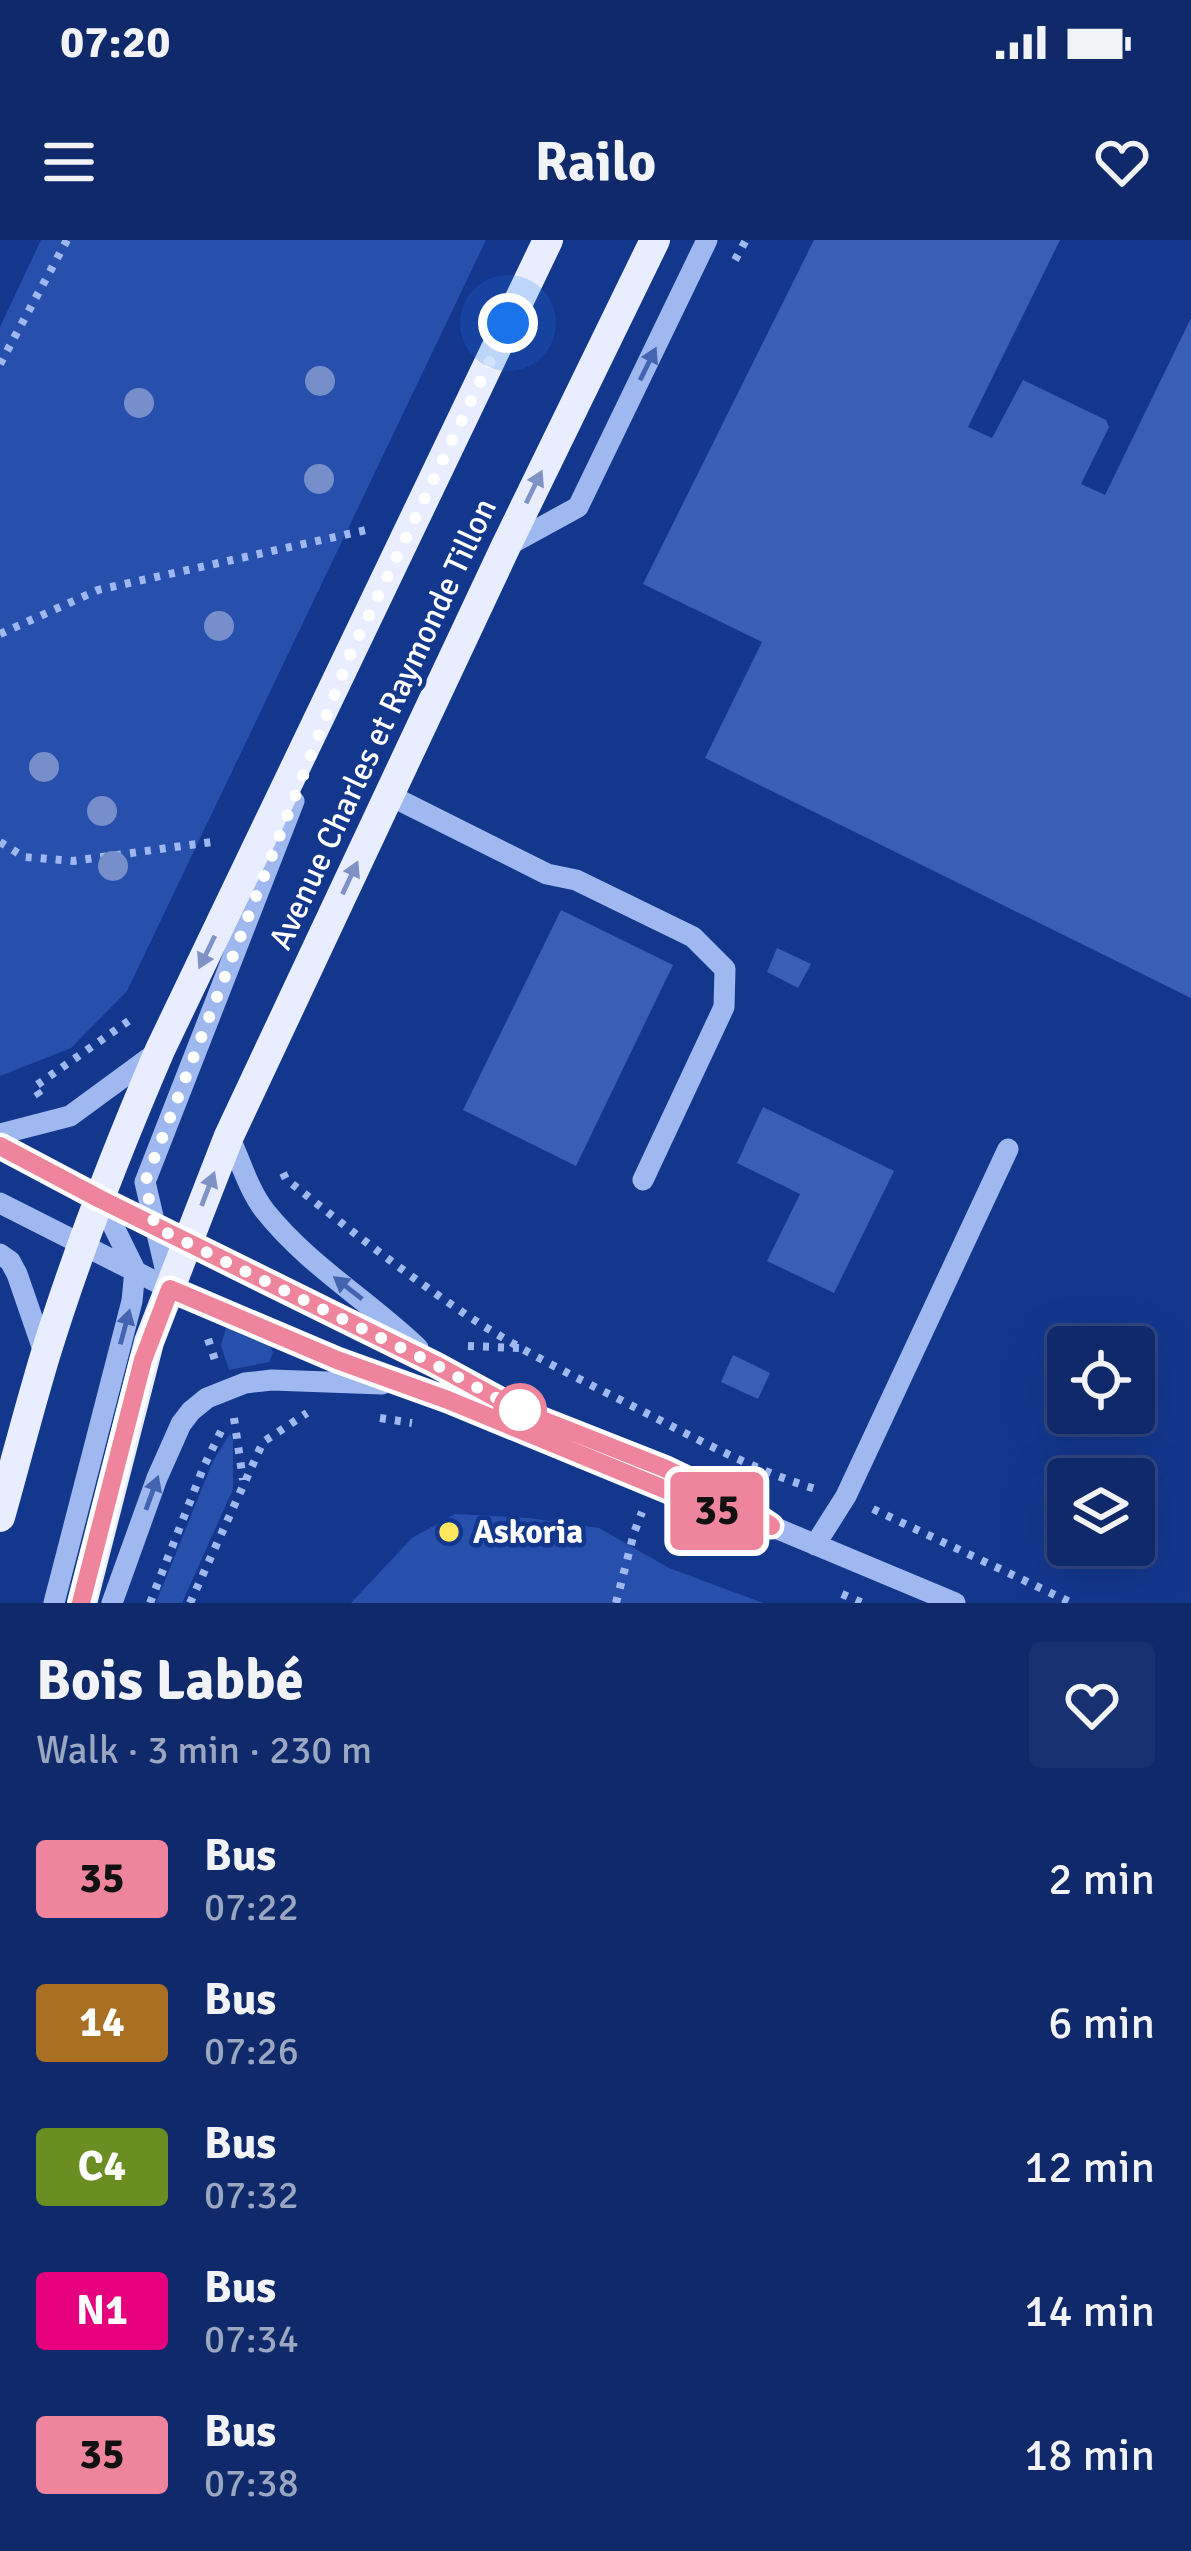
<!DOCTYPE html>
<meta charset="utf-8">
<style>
body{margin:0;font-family:Signika,sans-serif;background:#183170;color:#f1f3f6;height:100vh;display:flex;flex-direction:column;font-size:45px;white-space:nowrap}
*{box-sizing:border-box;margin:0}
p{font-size:39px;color:#9ba6c1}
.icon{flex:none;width:66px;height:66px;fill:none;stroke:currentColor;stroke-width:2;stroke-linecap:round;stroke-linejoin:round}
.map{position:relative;height:1363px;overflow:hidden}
.side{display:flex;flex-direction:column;background:#0f296a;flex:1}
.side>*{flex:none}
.badge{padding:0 24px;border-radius:9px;font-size:42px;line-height:78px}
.controls{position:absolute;left:1047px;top:1086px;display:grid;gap:24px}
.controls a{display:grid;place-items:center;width:108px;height:108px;border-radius:12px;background:#0f296a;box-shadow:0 12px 48px #0002,0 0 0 3px #2f457e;font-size:60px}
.you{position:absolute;width:60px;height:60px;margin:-30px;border:9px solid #fff;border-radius:50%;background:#1a73e8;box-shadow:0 0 0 18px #1a73e833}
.map>.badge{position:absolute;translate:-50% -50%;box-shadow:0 0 0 6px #fff}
.round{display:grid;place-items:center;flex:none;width:126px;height:126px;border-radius:12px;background:#183170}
.overview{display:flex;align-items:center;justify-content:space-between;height:204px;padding:0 36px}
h1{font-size:57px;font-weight:800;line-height:90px}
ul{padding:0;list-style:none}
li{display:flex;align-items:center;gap:36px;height:144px;padding:0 36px}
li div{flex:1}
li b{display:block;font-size:45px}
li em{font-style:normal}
li .badge{min-width:132px;font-weight:700;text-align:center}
.status{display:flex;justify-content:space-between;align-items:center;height:84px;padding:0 60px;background:#0f296a;direction:ltr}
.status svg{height:33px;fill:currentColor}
header{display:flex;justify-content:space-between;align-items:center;height:156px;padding:0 36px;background:#0f296a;font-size:54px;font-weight:800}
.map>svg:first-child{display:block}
</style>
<div class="status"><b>07:20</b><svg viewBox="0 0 49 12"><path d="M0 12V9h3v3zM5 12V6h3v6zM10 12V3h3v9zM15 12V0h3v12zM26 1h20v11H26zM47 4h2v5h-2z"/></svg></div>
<header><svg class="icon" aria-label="menu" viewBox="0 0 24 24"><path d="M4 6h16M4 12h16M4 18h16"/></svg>Railo<svg class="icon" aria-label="heart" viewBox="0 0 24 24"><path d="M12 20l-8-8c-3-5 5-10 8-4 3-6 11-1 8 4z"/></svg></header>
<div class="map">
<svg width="1191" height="1363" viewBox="0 0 1191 1363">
<rect width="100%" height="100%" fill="#14378e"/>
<path fill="#2750ad" d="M41 0H486L127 751 71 808 0 836V87Z
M227 1085 269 1104 273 1112 269 1122 229 1130 221 1105Z
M230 1194 233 1200V1249L182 1363H156L213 1221Z
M455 1274 528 1278 599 1288 669 1328 763 1363H351L412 1298Z"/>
<path fill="#385eb5" d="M814 0H1060L968 187 992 198 1023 140 1106 180 1109 187 1081 244 1105 255 1191 78V758L705 518 762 402 643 344Z
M561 670 673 725 576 926 463 870Z
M777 708 811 724 798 748 767 732Z
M763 867 894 931 834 1053 767 1021 800 954 737 923Z
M733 1115 770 1133 758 1159 721 1142Z"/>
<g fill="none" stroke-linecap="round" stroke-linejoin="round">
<path stroke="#9fb8f0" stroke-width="8" stroke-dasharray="6 9" stroke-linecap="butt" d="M735 20 746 0
M0 124 67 0
M0 394 98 350 366 290
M0 602 24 617 73 621 219 601
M40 856 34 847 130 780 134 774
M283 933 286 939C346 987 407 1035 471 1078 528 1115 590 1144 650 1175 704 1203 761 1233 819 1250
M208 1099 217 1126
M468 1106 519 1108
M234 1178 243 1240
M380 1178 412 1183
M873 1269 1072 1363
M842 1354 863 1363
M150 1363 204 1226 223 1187
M190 1363 263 1202 307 1173
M616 1363 634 1293 642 1272"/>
<path stroke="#9fb8f0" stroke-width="21" d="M505 307 578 267 707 0
M389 555 547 634 576 640 693 697 725 729 724 767 643 940
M0 894 70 876 160 810
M229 896C240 920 249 951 265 971 308 1025 369 1061 418 1108
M0 906 100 959 436 1125 522 1171 664 1228 738 1264 771 1286 955 1363
M0 963 170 1049 337 1120 448 1160 737 1279 756 1283
M0 1014 10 1021 17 1034 45 1115
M170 1049 145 942 294 561
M815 1305 846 1256 1008 909
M54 1363 132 1061 135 1030 100 959
M112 1363 157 1238 181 1184 191 1171 207 1158 245 1143 272 1140 382 1144"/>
<path stroke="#e8eeff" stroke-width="30" d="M0 1277C15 1224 29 1169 45 1116 77 1012 117 910 160 810L548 0
M82 1363 149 1102 229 896 505 308 655 0"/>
</g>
<g fill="#768eca">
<circle cx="320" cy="141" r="15"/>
<circle cx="139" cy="163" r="15"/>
<circle cx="319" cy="239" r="15"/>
<circle cx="219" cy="386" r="15"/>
<circle cx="44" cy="527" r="15"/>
<circle cx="102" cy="571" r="15"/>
<circle cx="113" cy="626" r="15"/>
</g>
<defs><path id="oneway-solid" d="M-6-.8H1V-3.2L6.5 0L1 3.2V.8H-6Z" transform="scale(3)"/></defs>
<g fill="#4564b0">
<use href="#oneway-solid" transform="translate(648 124) rotate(-64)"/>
<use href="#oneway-solid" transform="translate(348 1048) rotate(-142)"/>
<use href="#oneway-solid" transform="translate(125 1087) rotate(-75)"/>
<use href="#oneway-solid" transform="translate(152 1253) rotate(-70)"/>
</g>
<g fill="#7e92c6">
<use href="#oneway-solid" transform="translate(534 247) rotate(-64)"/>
<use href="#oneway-solid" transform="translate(350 638) rotate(-65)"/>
<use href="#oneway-solid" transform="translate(207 712) rotate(116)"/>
<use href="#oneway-solid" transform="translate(208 949) rotate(-69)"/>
</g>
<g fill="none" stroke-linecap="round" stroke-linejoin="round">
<g stroke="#fff" stroke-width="27">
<path id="line" d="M0 906 100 959 436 1125 522 1172 664 1228 739 1264 771 1286 737 1279 448 1160 337 1120 170 1049 143 1120 81 1363"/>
</g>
<use href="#line" stroke="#ef859d" stroke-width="18"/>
<path stroke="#fff" stroke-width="12" stroke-dasharray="0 21.6" d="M508 83 350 415 145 942 155 987 436 1125 522 1172 520 1170"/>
</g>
<circle fill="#fff" stroke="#ef859d" stroke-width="6" cx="520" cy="1170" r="24"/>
<circle fill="#ffe85e" stroke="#14378e" stroke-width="4.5" cx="449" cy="1292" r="12"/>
<g text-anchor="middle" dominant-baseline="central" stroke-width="9" stroke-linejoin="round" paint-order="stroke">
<g font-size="33" fill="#fff" stroke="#14378e">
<text transform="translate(383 484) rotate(-65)">Avenue Charles et Raymonde Tillon</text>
</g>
<g font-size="33" font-weight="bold" fill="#fff" stroke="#14378e" text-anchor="start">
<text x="473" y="1292">Askoria</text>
</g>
</g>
</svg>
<div class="controls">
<a><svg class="icon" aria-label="locate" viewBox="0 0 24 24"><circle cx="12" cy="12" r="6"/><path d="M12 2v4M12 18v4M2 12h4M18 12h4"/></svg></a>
<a><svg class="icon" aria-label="layers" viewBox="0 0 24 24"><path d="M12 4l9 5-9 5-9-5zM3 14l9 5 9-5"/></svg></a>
</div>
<div class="you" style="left:508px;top:83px"></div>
<b class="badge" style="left:717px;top:1271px;background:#ef859d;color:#111">35</b>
</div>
<section class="side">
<div class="overview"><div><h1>Bois Labbé</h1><p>Walk · 3 min · 230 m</p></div><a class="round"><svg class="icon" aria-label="heart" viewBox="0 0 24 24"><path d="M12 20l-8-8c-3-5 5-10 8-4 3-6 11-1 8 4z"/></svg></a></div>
<ul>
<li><span class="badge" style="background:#ef859d;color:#111">35</span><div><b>Bus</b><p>07:22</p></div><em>2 min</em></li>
<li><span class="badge" style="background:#a96f23;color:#fff">14</span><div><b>Bus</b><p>07:26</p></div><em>6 min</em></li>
<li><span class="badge" style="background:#6b8e23;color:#fff">C4</span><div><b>Bus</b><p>07:32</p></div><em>12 min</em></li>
<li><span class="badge" style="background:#e6007e;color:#fff">N1</span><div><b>Bus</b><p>07:34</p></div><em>14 min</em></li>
<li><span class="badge" style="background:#ef859d;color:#111">35</span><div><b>Bus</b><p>07:38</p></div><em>18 min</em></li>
</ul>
</section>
